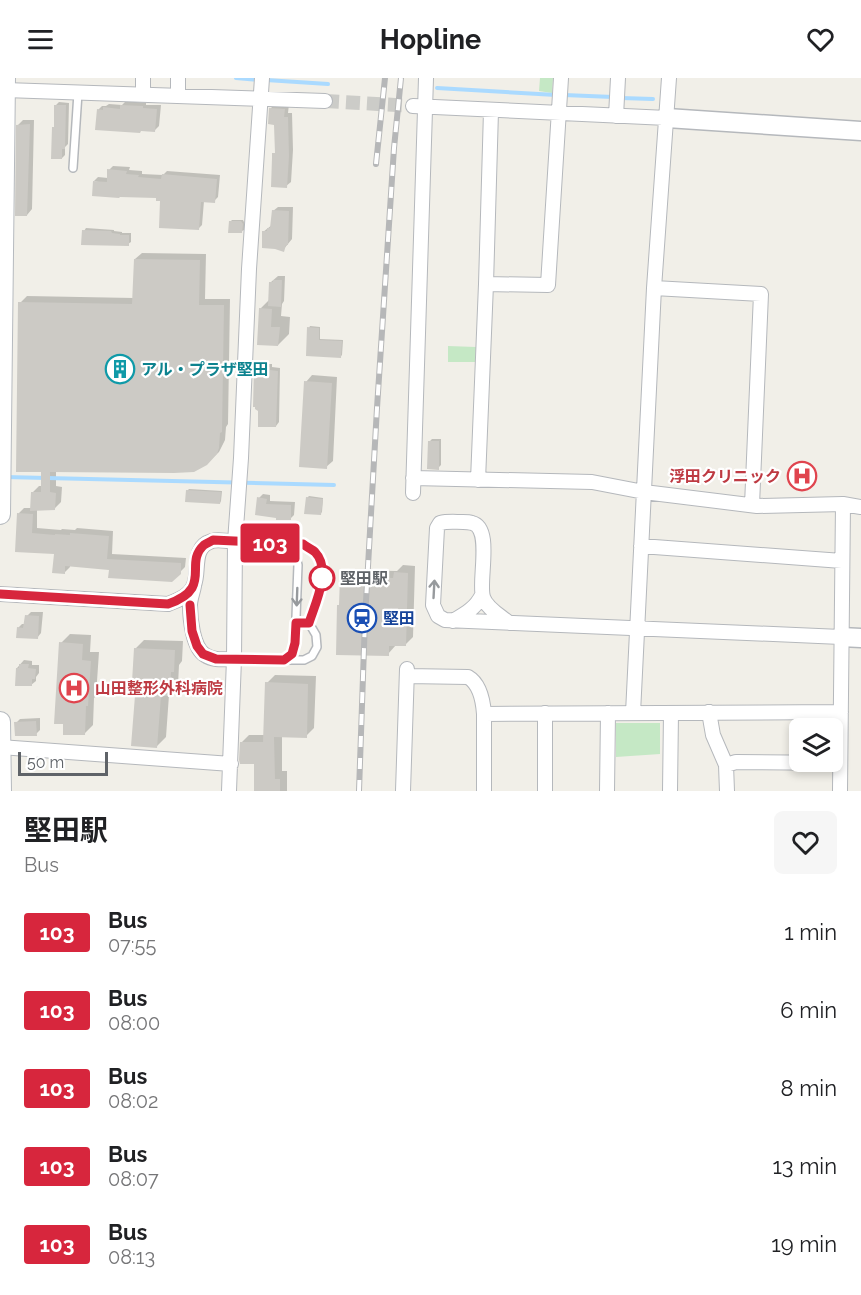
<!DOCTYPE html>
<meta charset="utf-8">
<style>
body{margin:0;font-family:Raleway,"Noto Sans JP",sans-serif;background:#f6f6f6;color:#202124;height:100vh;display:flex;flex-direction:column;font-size:22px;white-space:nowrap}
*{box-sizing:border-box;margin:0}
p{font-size:20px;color:#757577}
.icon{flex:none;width:33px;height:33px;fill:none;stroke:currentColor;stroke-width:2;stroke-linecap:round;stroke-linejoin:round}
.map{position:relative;height:713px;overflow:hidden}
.drawer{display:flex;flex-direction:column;background:#fff;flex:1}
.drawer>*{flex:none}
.badge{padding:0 12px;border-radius:4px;font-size:21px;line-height:39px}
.buttons{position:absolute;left:789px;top:640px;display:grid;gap:12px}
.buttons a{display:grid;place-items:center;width:54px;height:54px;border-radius:9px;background:#fff;box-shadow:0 3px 9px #0003;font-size:30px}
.scale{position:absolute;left:18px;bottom:15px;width:90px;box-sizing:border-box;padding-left:6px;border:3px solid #5f6368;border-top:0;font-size:16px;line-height:21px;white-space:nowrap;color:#5f6368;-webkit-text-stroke:4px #fff;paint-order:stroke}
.map>.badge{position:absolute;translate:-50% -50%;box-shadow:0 0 0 3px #fff}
.round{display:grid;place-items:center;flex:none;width:63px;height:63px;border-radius:9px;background:#f6f6f6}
.summary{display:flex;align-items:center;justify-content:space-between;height:102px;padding:0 24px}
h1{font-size:28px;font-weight:700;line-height:45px}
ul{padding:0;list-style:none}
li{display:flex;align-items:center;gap:18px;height:78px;padding:0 24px}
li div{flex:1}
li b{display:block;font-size:22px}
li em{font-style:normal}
li .badge{min-width:66px;font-weight:700;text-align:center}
header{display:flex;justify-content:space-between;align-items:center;height:78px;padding:0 24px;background:#fff;font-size:27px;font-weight:700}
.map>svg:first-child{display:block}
</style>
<header><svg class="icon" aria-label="menu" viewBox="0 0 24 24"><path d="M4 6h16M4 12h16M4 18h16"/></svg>Hopline<svg class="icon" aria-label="heart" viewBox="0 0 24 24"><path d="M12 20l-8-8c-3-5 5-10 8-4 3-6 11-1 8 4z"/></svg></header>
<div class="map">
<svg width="861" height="713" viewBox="0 0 861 713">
<rect width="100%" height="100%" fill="#f1efe8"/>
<path fill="#c5e8c5" d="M540 0H553L552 15 539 13Z
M448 268 476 269 475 284H448Z
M616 645H660V676L616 679Z"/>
<path fill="#0003" d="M126 23 146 25V27H161L159 48 155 52 98 32 102 28H106L109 26 122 27Z
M59 24 69 25 68 66 65 69V77L62 80 54 49 55 48 56 27Z
M275 26H289L288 35H292L293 72 291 104 286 108 276 74V46L270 31Z
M23 42H34L32 131 27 137 18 47Z
M113 88 130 89 129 92 142 93V96L163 97 167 93 220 97 218 119 214 123H204L202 147 198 151 158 119 94 103 98 99 108 100 109 92Z
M278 129H293L292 161 283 172 263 154 272 147 273 133Z
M232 142H243L244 144V152L242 153 230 144Z
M86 150 114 152V153L122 154V155H131V164L128 166 84 153Z
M142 175 206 176 205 221H230L228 346 226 349 225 362 219 374 206 386 56 393V408L62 409 61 424 54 431 37 432V450L61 452 62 451 75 452 77 450 113 453 112 476 186 480 185 489 171 503 111 490 70 487V489L64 495 55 475 16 472 19 435 24 430H32V415L39 408H42V392L20 225 27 218 134 220 135 181Z
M278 198H285L284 223 282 226 281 238 290 239 289 256 278 267 260 231 270 221 271 204Z
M310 248 320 249V261L343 262 342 277 340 279 307 276 309 250Z
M259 286H272V289L280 290 279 344 276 348 255 290Z
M312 297 337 299 333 383 326 389 306 304Z
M432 361H441V387L438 390 429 364Z
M189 411 222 413 221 423 220 425 187 413Z
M263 416 270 417V423L295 424 294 437 290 441 277 440 259 420Z
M309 418 323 420 322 434 320 436 307 420Z
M403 487 415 488 413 559 405 567H396L388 576 338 528 340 526 341 499 349 492 397 493Z
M31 534H43L41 555 37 560 18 550 22 546H25L27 538Z
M70 556 91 557 90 574H99L96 618 94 620 93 647 84 656 61 565Z
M144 562 183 563 182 583 179 587 178 607 169 617 166 659 157 668 135 571Z
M24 582 32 583V587H39V595L36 599V603L31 607 17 590Z
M275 597 316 598 314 650 306 658H282V693H287V713H256V685L241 665 249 657H265L267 605Z
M40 640V652L36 656 16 645 20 641Z"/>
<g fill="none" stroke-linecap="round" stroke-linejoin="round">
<path stroke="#aadaff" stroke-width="4" d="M236 0 258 2
M266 2 328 6
M437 10 556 17
M564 17 613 19
M621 20 653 21
M5 399 334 407"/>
</g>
<path fill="#cccac5" d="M54 27H66L65 71H62V81H51L52 49H54Z
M120 27 143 28V30L157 31 155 54 141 53 140 55 95 52 97 31 103 32V29L120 31Z
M269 30 285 31 284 39H288L289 78 287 110 271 109 272 80V75H275L274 47 268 46Z
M30 46 27 138H15L16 47Z
M107 91 127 93 126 96 139 97 138 99 161 101 162 96 217 101 215 125 201 124 199 152 159 150 160 123H156V120L120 119 119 120 92 118 93 103 107 104Z
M272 132 289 133 288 167H286L284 174 275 171 262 170V153H267V150H270Z
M229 143H241L243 146 242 155H228Z
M82 152 111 153 112 155 120 156V157H129V168L81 167Z
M134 181 200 182 199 227H224L222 354 220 355 219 370 217 376 207 387 194 394 174 395 50 394V414L56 415 55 432 30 433 31 414H41V394H16L18 224 132 226Z
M273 202H282L281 229 268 228 269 204H273Z
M259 230 272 231 271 249H280L278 268 257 267Z
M307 249 319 250V262L342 263 341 280 306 278Z
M256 288 270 289V292L278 293 276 349H258V333L255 331V329H253L254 289Z
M304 303 332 305 327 391 299 389Z
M428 363H439V392L427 391Z
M186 412 221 414 220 426 185 424Z
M257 419 267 421 266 426 291 427V442H276V440L255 437Z
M306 419 323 421 321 437 304 436Z
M17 435 33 436 32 455 55 457V456L70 457V455L109 458 107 481 181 485V496L172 504 108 500 109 492 65 488V496L52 495 54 476 15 474Z
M394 494 408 495 406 568H389V578L336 577 337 527H339L340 499 393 500Z
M25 537 39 538 38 561 16 560 17 549 23 550Z
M59 564 83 566 82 582 91 583 88 628H86L85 657H63V646H54Z
M134 570 175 572 174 594H171L170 618H161L157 670 131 668 136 605 132 604Z
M19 586H29L28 590 36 591 35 601H32V608H15L16 590H19Z
M265 604 308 606 307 660 274 659 275 701H280V713H254V686H240L239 682 240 664H263Z
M36 643 37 658H15L14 644Z"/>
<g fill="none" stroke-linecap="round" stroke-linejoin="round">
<path stroke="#ccccc8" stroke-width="14" stroke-dasharray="14 7" stroke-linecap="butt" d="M325 23 413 28"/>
<g stroke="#b5b8bc" stroke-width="10">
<path id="service" d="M73 90 78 15
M235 464 303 466 315 474 321 485 322 500 319 515 309 545 316 557 317 569 312 578 304 582H284
M234 581 284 582 292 576 295 565 298 487 295 475 284 466"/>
</g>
<g stroke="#b5b8bc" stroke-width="16">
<path id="minor" d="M5 12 325 23
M143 17V0
M178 18V0
M413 28 667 40
M616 38 618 0
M486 206 548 207 561 0
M654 210 761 216 752 427
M413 400 592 404 644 414 757 428 843 426 861 429
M478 402 486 206 491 33
M413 415 426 0
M641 468 842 483
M194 508C193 514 190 521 190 527 190 541 193 570 205 577 214 583 224 581 234 581
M0 516 168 526C178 522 190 518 194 507 200 493 191 469 212 463 218 461 229 463 235 464
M453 543C465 536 476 530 482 517
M509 545C501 538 486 530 483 519 478 503 493 450 472 445 469 444 466 444 463 444 455 444 448 443 440 445L437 450 433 527 438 538 445 542 841 559
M407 598 468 599C480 606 483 622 484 636V713
M709 634 713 657 726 687
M545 635V713
M633 635 654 210 669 0
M484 636 841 634
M0 669 231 686
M229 713 234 581 235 464 241 380 249 191 262 0
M403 713 407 591
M607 713 608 635
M670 713 671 635
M727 713 726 687 736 684 840 685
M840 713 843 426"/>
</g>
<g stroke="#b5b8bc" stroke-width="21">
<path id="tertiary" d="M667 40 861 53
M841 559 861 560"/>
</g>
<g stroke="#b6babf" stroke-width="22">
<path id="secondary" d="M0 436 5 0
M0 644 1 713"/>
</g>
<use href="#service" stroke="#fff" stroke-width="7"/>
<use href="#minor" stroke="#fff" stroke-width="14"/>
<use href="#tertiary" stroke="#fff" stroke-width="18"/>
<use href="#secondary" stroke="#fff" stroke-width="20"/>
<g stroke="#b6b7b8" stroke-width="6">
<path id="rail" d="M376 86 385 0
M359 713 365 541 377 330 394 70 401 0"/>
</g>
<use href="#rail" stroke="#fff" stroke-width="4" stroke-dasharray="11" stroke-linecap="butt"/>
</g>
<defs><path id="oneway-shaft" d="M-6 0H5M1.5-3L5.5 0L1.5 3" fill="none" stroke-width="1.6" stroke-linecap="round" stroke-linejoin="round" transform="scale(1.5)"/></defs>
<g stroke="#979a9d">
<use href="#oneway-shaft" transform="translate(434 511) rotate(-87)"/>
<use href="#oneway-shaft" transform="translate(297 519) rotate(92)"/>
</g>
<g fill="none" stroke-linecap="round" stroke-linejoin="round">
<g stroke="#fff" stroke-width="14">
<path id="line" d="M0 516 168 526C214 510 183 486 204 467 207 465 210 464 213 462L303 466C306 469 312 471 315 474 332 492 315 526 309 545H296L295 565 292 576 284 582 216 581 203 576 197 568 192 553 190 527"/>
</g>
<use href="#line" stroke="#d7263d" stroke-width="9"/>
</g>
<defs>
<g id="building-ring" transform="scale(1.5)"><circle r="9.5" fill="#fff" stroke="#0f9aa8" stroke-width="1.5"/><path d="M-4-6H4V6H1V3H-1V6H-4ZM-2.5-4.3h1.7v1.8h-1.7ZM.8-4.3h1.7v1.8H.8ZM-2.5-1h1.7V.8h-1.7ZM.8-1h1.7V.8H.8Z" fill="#0f9aa8"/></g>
<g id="hospital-ring" transform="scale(1.5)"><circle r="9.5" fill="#fff" stroke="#e0444e" stroke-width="1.5"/><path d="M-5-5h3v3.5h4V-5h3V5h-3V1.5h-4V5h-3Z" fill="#e0444e"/></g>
<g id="station-ring" transform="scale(1.5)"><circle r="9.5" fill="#fff" stroke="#1a4fb4" stroke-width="1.5"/><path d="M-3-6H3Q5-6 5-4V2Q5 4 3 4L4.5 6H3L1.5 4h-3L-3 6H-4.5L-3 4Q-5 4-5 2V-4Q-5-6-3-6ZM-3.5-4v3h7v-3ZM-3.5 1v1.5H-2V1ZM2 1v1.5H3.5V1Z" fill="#1a4fb4"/></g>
</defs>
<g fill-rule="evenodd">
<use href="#building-ring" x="120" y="291"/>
<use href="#hospital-ring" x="802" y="398"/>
<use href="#station-ring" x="362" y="540"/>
<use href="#hospital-ring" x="74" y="610"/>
</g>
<circle fill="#fff" stroke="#d7263d" stroke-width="3" cx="322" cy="500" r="12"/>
<g text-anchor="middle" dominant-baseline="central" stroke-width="4.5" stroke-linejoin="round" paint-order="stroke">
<g font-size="16" font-weight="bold" fill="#0d838f" stroke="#fff" text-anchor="start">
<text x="141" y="291">アル・プラザ堅田</text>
</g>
<g font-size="16" font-weight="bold" fill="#be3a42" stroke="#fff" text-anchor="end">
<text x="781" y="398">浮田クリニック</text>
<text x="95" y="610" text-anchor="start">山田整形外科病院</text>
</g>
<g font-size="16" font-weight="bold" fill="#5f6368" stroke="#fff" text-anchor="start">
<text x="340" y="500">堅田駅</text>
</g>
<g font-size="16" font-weight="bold" fill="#164399" stroke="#fff" text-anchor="start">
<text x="383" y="540">堅田</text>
</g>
</g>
</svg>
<div class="buttons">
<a><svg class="icon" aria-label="layers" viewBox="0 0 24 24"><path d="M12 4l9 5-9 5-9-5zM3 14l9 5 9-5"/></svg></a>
</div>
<div class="scale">50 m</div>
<b class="badge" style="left:270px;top:465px;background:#d7263d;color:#fff">103</b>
</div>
<section class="drawer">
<div class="summary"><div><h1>堅田駅</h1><p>Bus</p></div><a class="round"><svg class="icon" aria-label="heart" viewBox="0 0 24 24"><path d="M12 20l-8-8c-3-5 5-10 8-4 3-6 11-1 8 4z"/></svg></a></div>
<ul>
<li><span class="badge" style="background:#d7263d;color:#fff">103</span><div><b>Bus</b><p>07:55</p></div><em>1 min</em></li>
<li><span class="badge" style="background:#d7263d;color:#fff">103</span><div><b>Bus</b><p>08:00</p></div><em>6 min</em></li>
<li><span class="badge" style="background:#d7263d;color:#fff">103</span><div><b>Bus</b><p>08:02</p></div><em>8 min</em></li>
<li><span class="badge" style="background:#d7263d;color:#fff">103</span><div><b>Bus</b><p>08:07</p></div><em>13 min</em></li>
<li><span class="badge" style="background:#d7263d;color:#fff">103</span><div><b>Bus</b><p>08:13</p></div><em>19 min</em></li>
</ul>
</section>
